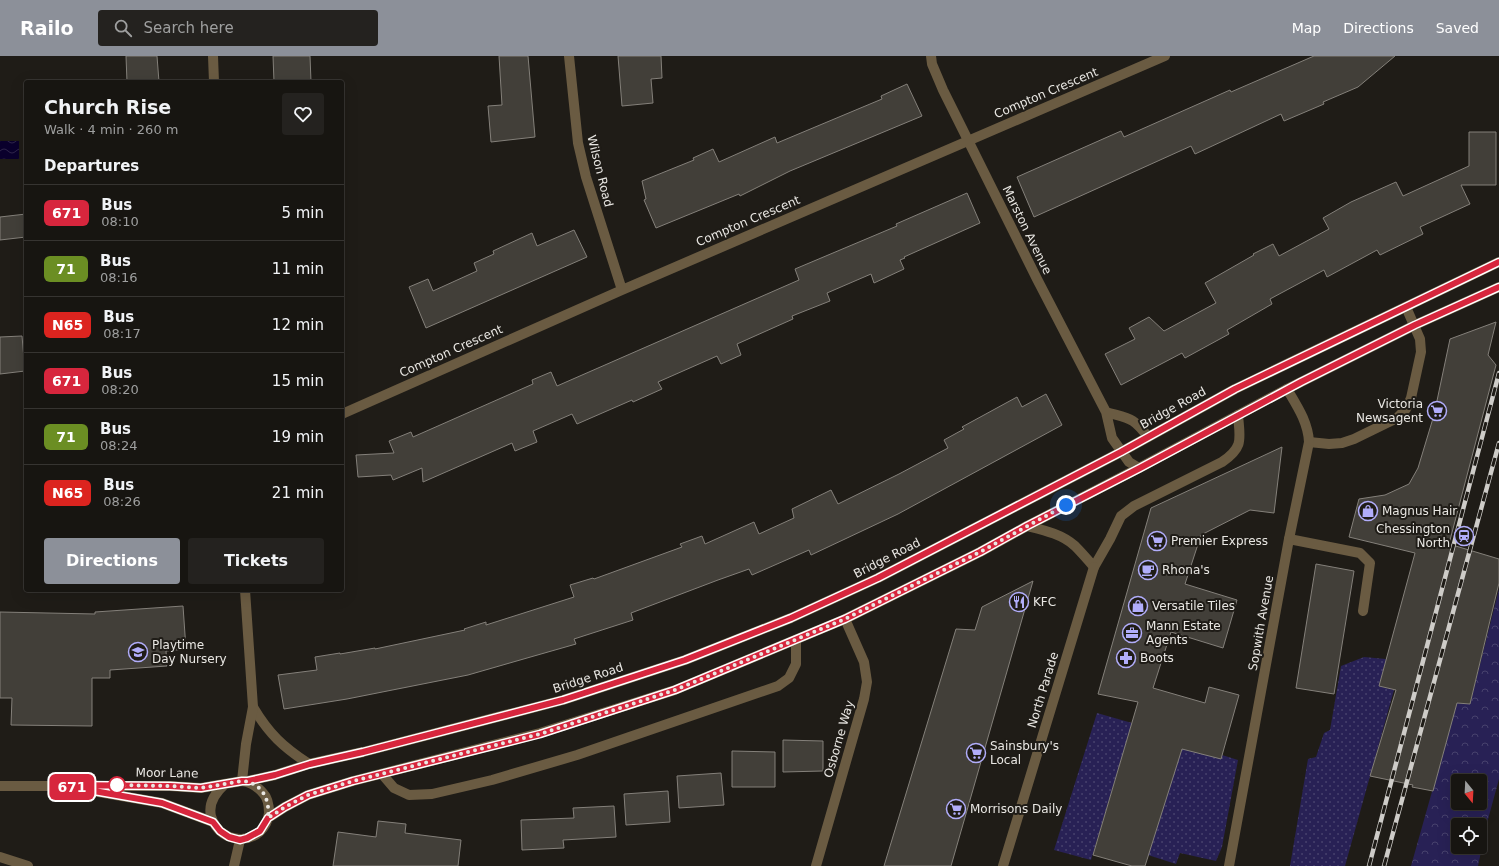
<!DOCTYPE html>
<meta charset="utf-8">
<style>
body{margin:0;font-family:"DejaVu Sans",sans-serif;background:#24221f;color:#f1f3f6;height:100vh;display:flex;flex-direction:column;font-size:15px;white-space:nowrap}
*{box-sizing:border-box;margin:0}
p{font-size:13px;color:#9e9f9f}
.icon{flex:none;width:22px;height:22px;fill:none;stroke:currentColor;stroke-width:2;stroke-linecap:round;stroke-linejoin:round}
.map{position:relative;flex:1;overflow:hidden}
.sheet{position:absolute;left:24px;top:24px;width:320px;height:512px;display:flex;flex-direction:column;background:#171511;border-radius:4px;box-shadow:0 4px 16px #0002,0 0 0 1px #363431}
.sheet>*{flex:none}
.badge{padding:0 8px;border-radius:6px;font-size:14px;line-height:26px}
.needle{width:26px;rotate:162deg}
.tools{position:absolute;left:1451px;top:718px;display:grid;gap:8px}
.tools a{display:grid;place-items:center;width:36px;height:36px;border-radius:4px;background:#171511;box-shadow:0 4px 16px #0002,0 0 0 1px #363431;font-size:20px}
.you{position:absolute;width:20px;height:20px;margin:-10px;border:3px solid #fff;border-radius:50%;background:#1a73e8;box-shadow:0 0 0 6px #1a73e833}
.map>.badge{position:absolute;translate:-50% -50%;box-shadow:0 0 0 2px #fff}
h2{padding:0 20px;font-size:15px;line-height:36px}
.round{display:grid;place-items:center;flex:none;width:42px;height:42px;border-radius:4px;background:#24221f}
.summary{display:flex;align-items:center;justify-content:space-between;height:68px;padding:0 20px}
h1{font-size:19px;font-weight:700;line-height:30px}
.action{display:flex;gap:8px;margin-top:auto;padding:8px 20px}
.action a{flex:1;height:46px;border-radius:4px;background:#8c9099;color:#fff;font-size:16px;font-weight:700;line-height:46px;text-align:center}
.action a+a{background:#24221f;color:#f1f3f6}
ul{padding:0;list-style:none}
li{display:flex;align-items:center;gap:12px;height:56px;padding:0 20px;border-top:1px solid #363431}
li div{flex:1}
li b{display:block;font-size:15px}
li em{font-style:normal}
li .badge{min-width:44px;font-weight:700;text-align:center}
header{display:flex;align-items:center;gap:24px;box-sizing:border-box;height:56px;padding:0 20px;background:#8c9099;color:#fff}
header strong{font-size:19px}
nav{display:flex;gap:22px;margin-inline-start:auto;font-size:14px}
.search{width:280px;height:36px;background:#24221f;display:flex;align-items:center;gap:10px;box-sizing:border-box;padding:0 14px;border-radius:4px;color:#9e9f9f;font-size:15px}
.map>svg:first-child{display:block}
</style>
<header>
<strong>Railo</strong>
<div class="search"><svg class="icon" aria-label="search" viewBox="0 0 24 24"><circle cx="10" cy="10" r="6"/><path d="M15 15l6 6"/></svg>Search here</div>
<nav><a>Map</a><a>Directions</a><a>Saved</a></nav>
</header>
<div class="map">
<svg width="1499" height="810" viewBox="0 0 1499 810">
<defs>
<pattern id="grass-dots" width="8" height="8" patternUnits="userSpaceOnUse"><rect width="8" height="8" fill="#282155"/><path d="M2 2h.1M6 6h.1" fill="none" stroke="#47416d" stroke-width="1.8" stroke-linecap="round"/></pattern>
<pattern id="forest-crowns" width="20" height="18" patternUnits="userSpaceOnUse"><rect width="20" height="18" fill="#282155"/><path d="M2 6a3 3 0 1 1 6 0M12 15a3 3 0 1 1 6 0" fill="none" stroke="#47416d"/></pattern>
<pattern id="water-waves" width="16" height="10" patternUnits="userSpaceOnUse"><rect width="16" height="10" fill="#0a002c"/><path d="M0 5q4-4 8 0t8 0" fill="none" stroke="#2e254a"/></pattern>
</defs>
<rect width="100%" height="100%" fill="#1f1c17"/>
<path fill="url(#grass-dots)" d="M1364 601 1386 603 1379 630 1394 634 1345 810H1290L1308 703 1316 701 1324 677 1330 674 1341 610Z
M1097 657 1132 667 1091 804 1054 794Z
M1164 675 1222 699 1238 704 1222 791 1216 805 1180 797 1176 808 1148 799Z"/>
<path fill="url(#forest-crowns)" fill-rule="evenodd" d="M1499 533V723L1487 767 1478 810H1411L1457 647 1470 648ZM1458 725H1480V747H1458ZM1458 769H1480V791H1458Z"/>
<path fill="url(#water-waves)" d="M0 85H19V103H0Z"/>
<path fill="#423f39" stroke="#84807a" d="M126 0H157L159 26H127Z
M273 0H310L311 26H274Z
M499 0H528L535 81 491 86 488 50 502 49Z
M618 0H661L662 22 651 23 653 47 622 50Z
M1314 0H1395L1358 31 1323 46 1324 48 1284 65 1281 58 1195 98 1191 90 1034 161 1017 121 1121 75 1124 81 1230 34 1231 36Z
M907 28 922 60 790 115 740 140 739 138 656 172 644 144 646 143 642 125 694 104 693 102 713 93 719 106 775 81 777 87 882 43 881 40Z
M1469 76H1496V129H1461L1470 148 1420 171 1423 178 1380 199 1377 194 1327 221 1324 214 1270 243 1272 248 1227 274 1229 278 1185 302 1182 297 1121 329 1105 298 1135 283 1129 272 1149 261 1164 275 1216 247 1205 227 1254 199 1253 198 1273 188 1279 200 1329 173 1323 162 1351 146 1396 126 1403 140 1469 110Z
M967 137 980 167 904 201 905 202 900 204 904 213 874 227 871 218 827 237 830 245 792 260 793 263 737 288 741 299 721 308 717 300 658 326 662 333 633 346 632 344 577 368 572 358 533 375 537 386 515 395 512 387 423 426 422 412 393 424 391 419 358 421 356 399 394 397 389 385 411 376 413 381 533 328 532 324 551 316 557 330 799 224 795 213 897 170 896 168Z
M26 158V181L0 184V161Z
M574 174 587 201 426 272 409 231 428 223 433 235 477 215 474 207 494 198 493 195 532 177 537 190Z
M1496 266 1488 299 1496 309 1449 488 1499 503V527L1470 648 1457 647 1433 735 1412 731 1413 729 1370 720 1396 634 1379 630 1415 497 1349 481 1359 443 1385 439 1409 428 1418 412 1434 359 1450 283Z
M22 280 25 315 0 318V281Z
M1046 338 1062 369 898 458 811 499 809 494 752 519 749 513 718 524 631 557 633 564 574 583 576 588 534 600 468 619 347 643 284 653 278 619 317 614 315 601 340 597V598L375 592V593L465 574 464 573 486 566V569L574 541 570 529 593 522 594 523 682 491 680 488 702 480 705 488 754 466 759 478 794 462 792 453 831 434 838 448 899 418 948 392 944 384 964 373 962 371 1017 341 1022 351Z
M1282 391 1274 457 1250 454 1201 479 1185 528 1237 544 1223 592 1171 576 1153 632 1205 647 1209 631 1239 639 1221 703 1182 693 1145 810H1132L1093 799 1138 646 1098 638 1151 452Z
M1316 508 1354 515 1334 638 1296 632Z
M1033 525 951 810H884L956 573 975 574 982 551Z
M183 550 186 593 166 595 167 610 110 614V622H92V670L11 669 12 642H0V556L95 558V556Z
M783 684 823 685V715L783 716Z
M732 695 775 696V731H732Z
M721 717 724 749 679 752 677 720Z
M668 735 670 766 626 769 624 738Z
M614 750 616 781 563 784 564 792 522 794 521 764 574 762 573 752Z
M378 765 406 768 405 777 461 784 458 810H333L338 776 376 781Z"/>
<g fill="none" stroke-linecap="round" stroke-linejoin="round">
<path stroke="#6a5b42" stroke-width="10" d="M1309 386 1329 388 1342 387 1354 383 1397 362 1406 353 1411 342 1421 296 1420 283 1406 251
M1027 470C1043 474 1062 478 1075 490 1082 497 1088 504 1094 511L1110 483 1121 460 1134 450 1222 406C1244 391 1240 383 1238 359
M1289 483 1360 497 1370 507 1363 555
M253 651C269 678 283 691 309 708
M382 718 394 732 409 739 432 738 492 724 577 699 778 630 789 622 796 608V584"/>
<path stroke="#6a5b42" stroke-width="10" d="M213 0 214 26
M569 0 578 87 586 121 622 234
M931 0 932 8 943 34 1037 223 1106 356 1112 382 1129 406 1139 412
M1106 356C1130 363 1133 361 1148 381
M342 358 622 234 1165 0
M242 725 246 688 253 651 245 534
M0 801 28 810
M816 810 864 643 867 626 864 606 845 563
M1003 810 1094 511
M1229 810 1289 483 1309 386C1308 366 1297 350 1287 333"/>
<path stroke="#6a5b42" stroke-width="10" d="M248 725 275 719 309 708 363 696 563 644 685 604 791 562 878 522 1121 396 1235 333 1499 206
M0 730H170L201 732 242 725C251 726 257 730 263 737 268 742 269 749 269 757 265 790 220 792 211 760 208 747 216 736 225 728
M87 734 162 747 213 766
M268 762 285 751 308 739 353 725 540 677 675 634 845 563 980 496 1027 470 1139 412 1287 333 1415 269 1499 231
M234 810 240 784"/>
<g stroke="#ceccc8" stroke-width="4.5">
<path id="rail" d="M1369 810 1499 317
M1384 810 1499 387"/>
</g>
<use href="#rail" stroke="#1f1c17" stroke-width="3" stroke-dasharray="9" stroke-linecap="butt"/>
</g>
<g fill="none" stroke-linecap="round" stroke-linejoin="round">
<g stroke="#fff" stroke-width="9">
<path id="line" d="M1499 206 1235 333 1121 396 878 522 791 562 685 604 563 644 363 696 310 708 275 719 248 725H242L201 732 170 730 60 729 162 747 213 766 220 775 229 781 240 784 247 782 260 775 268 762 285 751 308 739 353 725 540 678 675 634 845 563 980 496 1027 470 1140 412 1301 326 1415 269 1499 231"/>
</g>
<use href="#line" stroke="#d7263d" stroke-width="6"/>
<path stroke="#e9e7e3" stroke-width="4" stroke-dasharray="0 7.2" d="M117 729 170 730 201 732 242 725C263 727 270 744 268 762L285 751 308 739 353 725 540 678 675 634 845 563 980 496 1066 449"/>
</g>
<defs>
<g id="supermarket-ring" transform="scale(1)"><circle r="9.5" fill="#1f1c17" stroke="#b1adfa" stroke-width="1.5"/><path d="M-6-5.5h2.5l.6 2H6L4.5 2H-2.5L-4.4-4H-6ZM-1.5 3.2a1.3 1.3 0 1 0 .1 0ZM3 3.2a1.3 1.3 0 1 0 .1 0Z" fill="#b1adfa"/></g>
<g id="shop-ring" transform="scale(1)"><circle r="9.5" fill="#1f1c17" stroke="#b1adfa" stroke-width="1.5"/><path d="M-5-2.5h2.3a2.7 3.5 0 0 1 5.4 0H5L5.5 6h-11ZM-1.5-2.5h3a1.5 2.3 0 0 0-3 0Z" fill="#b1adfa"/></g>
<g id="station-ring" transform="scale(1)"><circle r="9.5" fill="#1f1c17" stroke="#b1adfa" stroke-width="1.5"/><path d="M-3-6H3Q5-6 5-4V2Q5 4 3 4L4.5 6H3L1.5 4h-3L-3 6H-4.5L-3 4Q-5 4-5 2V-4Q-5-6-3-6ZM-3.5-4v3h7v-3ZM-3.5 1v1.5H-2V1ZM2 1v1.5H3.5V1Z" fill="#b1adfa"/></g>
<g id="cafe-ring" transform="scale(1)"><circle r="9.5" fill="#1f1c17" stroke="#b1adfa" stroke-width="1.5"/><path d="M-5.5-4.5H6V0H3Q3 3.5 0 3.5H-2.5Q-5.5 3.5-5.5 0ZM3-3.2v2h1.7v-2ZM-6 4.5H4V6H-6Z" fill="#b1adfa"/></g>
<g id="restaurant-ring" transform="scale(1)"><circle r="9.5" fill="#1f1c17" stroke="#b1adfa" stroke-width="1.5"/><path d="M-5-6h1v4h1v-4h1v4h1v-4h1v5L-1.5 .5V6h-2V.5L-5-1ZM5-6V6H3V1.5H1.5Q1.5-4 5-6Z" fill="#b1adfa"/></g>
<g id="office-ring" transform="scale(1)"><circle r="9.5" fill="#1f1c17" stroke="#b1adfa" stroke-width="1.5"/><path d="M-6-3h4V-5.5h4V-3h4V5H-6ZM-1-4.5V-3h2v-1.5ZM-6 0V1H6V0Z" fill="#b1adfa"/></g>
<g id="school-ring" transform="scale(1)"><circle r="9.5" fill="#1f1c17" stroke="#b1adfa" stroke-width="1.5"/><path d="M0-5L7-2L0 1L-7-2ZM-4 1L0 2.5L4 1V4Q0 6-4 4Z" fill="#b1adfa"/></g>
<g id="pharmacy-ring" transform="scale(1)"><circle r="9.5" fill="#1f1c17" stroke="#b1adfa" stroke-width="1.5"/><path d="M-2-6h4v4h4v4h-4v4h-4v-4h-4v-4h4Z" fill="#b1adfa"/></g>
</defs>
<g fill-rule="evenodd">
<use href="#supermarket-ring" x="1437" y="355"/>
<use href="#shop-ring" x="1368" y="455"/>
<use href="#station-ring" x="1464" y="480"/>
<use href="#supermarket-ring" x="1157" y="485"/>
<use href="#cafe-ring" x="1148" y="514"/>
<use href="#restaurant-ring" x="1019" y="546"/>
<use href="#shop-ring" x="1138" y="550"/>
<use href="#office-ring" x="1132" y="577"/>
<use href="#school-ring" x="138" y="596"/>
<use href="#pharmacy-ring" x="1126" y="602"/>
<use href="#supermarket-ring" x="976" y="697"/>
<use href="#supermarket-ring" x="956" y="753"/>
</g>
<circle fill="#fff" stroke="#d7263d" stroke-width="2" cx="117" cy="729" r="8"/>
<g text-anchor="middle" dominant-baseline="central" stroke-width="4" stroke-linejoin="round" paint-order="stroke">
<g font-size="12" fill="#e9e7e3" stroke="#1f1c17">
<text transform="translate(1046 37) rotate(-23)">Compton Crescent</text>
<text transform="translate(600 115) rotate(76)">Wilson Road</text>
<text transform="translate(748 165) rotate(-23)">Compton Crescent</text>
<text transform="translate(1027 174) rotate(64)">Marston Avenue</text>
<text transform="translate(451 295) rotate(-24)">Compton Crescent</text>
<text transform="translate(1173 352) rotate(-29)">Bridge Road</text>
<text transform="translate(887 502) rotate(-27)">Bridge Road</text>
<text transform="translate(1261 567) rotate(-80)">Sopwith Avenue</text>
<text transform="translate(588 622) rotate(-18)">Bridge Road</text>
<text transform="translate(1043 634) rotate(-73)">North Parade</text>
<text transform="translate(839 683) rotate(-74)">Osborne Way</text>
<text transform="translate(167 717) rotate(1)">Moor Lane</text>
</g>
<g font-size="12" fill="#e9e7e3" stroke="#1f1c17" text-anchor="start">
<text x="1423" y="348" text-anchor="end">Victoria<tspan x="1423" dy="14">Newsagent</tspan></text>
<text x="1382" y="455">Magnus Hair</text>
<text x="1450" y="473" text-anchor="end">Chessington<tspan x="1450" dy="14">North</tspan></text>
<text x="1171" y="485">Premier Express</text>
<text x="1162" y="514">Rhona's</text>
<text x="1033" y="546">KFC</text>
<text x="1152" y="550">Versatile Tiles</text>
<text x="1146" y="570">Mann Estate<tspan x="1146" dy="14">Agents</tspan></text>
<text x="152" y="589">Playtime<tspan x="152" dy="14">Day Nursery</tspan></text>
<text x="1140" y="602">Boots</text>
<text x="990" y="690">Sainsbury's<tspan x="990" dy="14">Local</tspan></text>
<text x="970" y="753">Morrisons Daily</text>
</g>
</g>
</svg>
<div class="tools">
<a><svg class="needle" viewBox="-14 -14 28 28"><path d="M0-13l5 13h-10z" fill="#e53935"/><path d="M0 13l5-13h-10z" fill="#9e9f9f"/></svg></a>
<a><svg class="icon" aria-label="locate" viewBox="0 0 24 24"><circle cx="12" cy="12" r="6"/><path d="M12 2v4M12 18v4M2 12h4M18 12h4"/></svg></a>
</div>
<div class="you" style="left:1066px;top:449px"></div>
<b class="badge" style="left:72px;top:731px;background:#d7263d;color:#fff">671</b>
<section class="sheet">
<div class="summary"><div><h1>Church Rise</h1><p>Walk · 4 min · 260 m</p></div><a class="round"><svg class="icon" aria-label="heart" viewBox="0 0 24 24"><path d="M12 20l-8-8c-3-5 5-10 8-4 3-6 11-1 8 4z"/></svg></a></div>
<h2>Departures</h2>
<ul>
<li><span class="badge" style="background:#d7263d;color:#fff">671</span><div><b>Bus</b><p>08:10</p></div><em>5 min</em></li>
<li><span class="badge" style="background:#6b8e23;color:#fff">71</span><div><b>Bus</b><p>08:16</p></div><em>11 min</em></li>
<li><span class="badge" style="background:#dc241f;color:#fff">N65</span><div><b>Bus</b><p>08:17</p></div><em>12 min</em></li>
<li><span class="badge" style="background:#d7263d;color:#fff">671</span><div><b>Bus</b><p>08:20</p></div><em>15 min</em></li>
<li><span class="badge" style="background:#6b8e23;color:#fff">71</span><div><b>Bus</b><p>08:24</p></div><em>19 min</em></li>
<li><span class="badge" style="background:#dc241f;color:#fff">N65</span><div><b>Bus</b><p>08:26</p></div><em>21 min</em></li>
</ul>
<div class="action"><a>Directions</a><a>Tickets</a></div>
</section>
</div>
